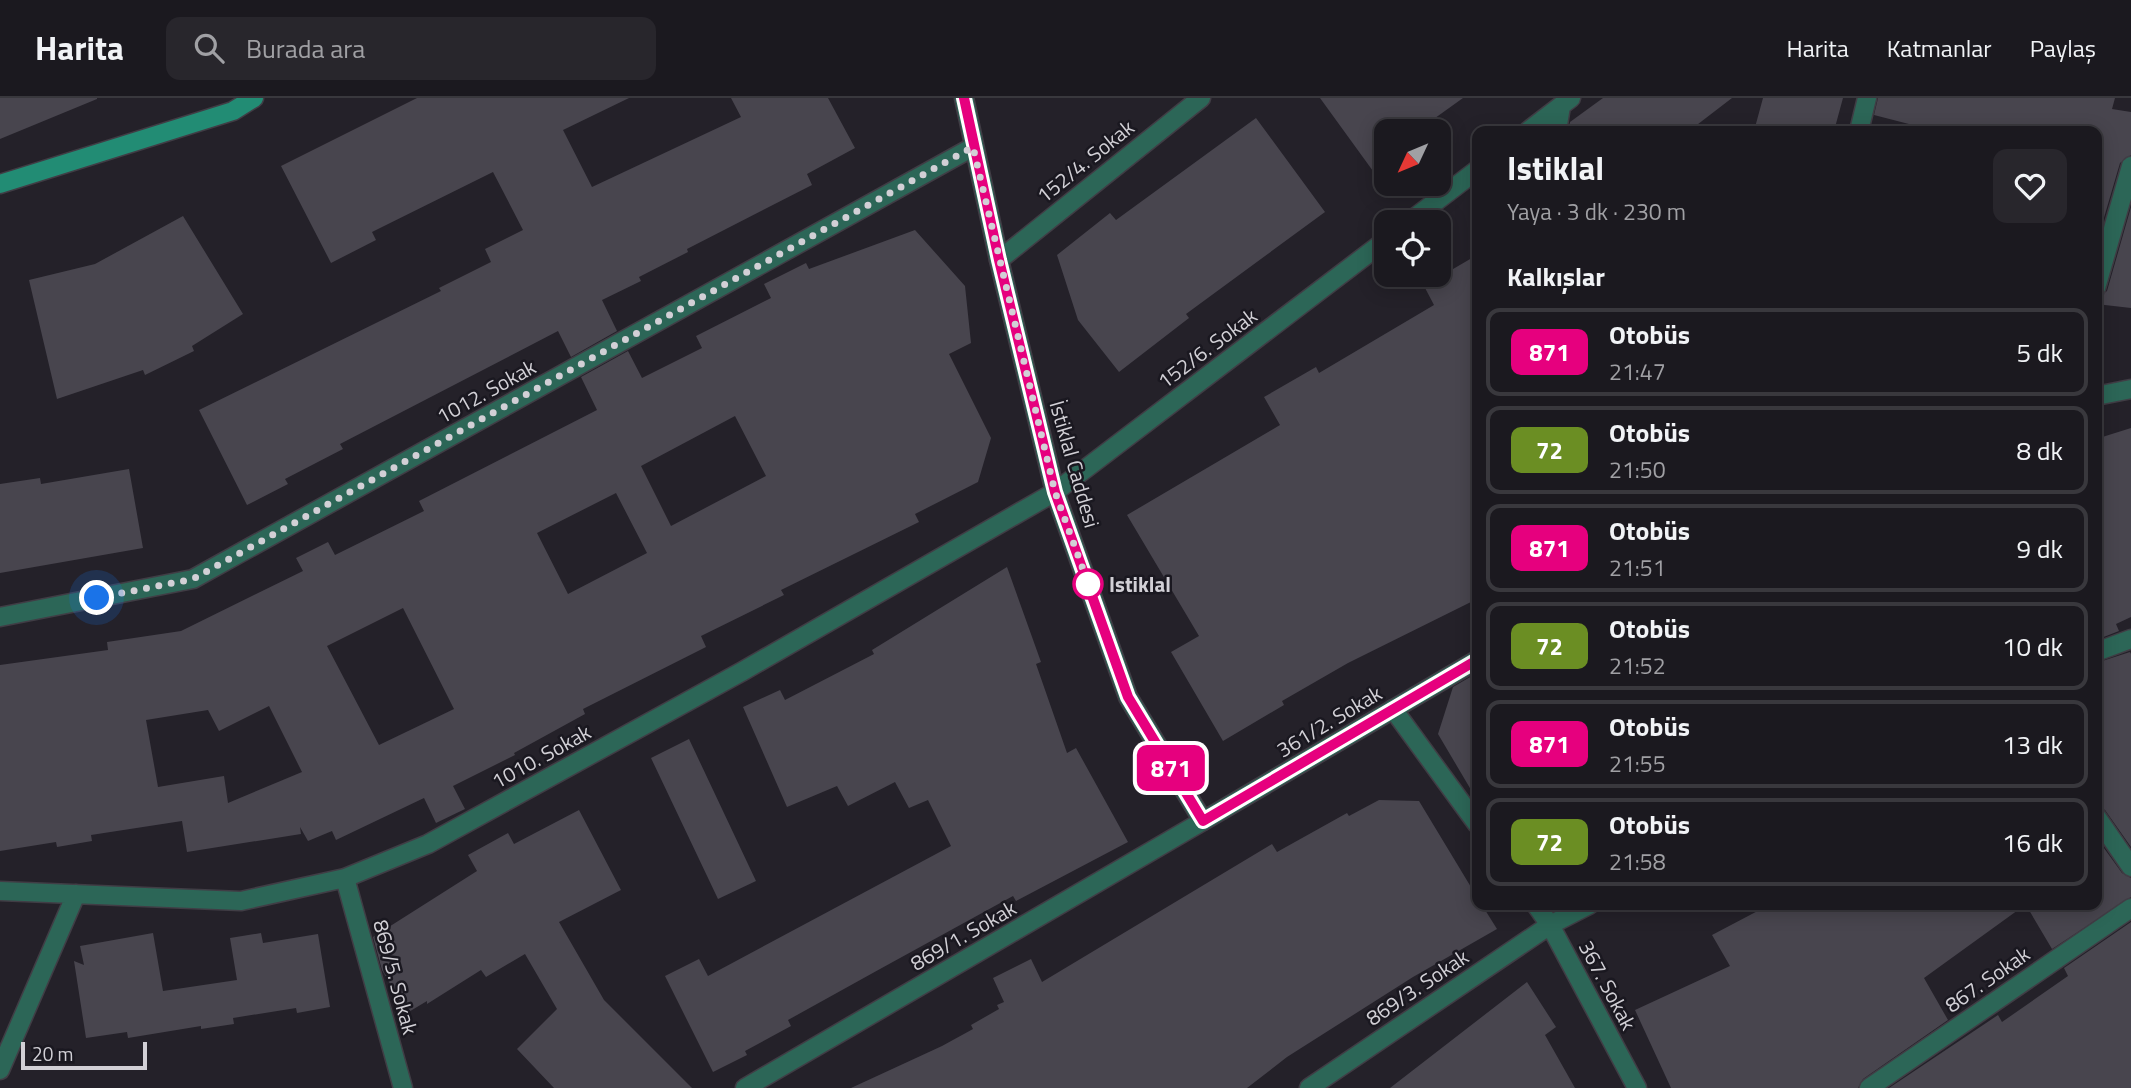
<!DOCTYPE html>
<html lang="tr">
<meta charset="utf-8">
<style>
body{margin:0;font-family:"Titillium Web",sans-serif;background:#28262c;color:#f1f3f6;height:100vh;display:flex;flex-direction:column;font-size:26px;white-space:nowrap}
*{box-sizing:border-box;margin:0}
p{font-size:23px;color:#a0a0a4}
.icon{flex:none;width:38px;height:38px;fill:none;stroke:currentColor;stroke-width:2;stroke-linecap:round;stroke-linejoin:round}
.map{position:relative;flex:1;overflow:hidden}
.panel{position:absolute;left:1472px;top:28px;width:630px;height:784px;display:flex;flex-direction:column;background:#1b191f;border-radius:14px;box-shadow:0 4px 18px #0003,0 0 0 2px #39383d}
.panel>*{flex:none}
.badge{padding:0 14px;border-radius:10px;font-size:24px;line-height:46px}
.needle{width:46px;rotate:226deg}
.buttons{position:absolute;left:1374px;top:21px;display:grid;gap:14px}
.buttons a{display:grid;place-items:center;width:77px;height:77px;border-radius:14px;background:#1b191f;box-shadow:0 4px 18px #0003,0 0 0 2px #39383d;font-size:35px}
.scale{position:absolute;left:21px;bottom:18px;width:126px;box-sizing:border-box;padding-left:7px;border:4px solid #d2d0d6;border-top:0;font-size:19px;line-height:24px;white-space:nowrap;color:#d2d0d6;-webkit-text-stroke:5px #1a1820;paint-order:stroke}
.you{position:absolute;width:35px;height:35px;margin:-18px;border:5px solid #fff;border-radius:50%;background:#1a73e8;box-shadow:0 0 0 10px #1a73e833}
.map>.badge{position:absolute;translate:-50% -50%;box-shadow:0 0 0 4px #fff}
h2{padding:0 35px;font-size:26px;line-height:63px}
.round{display:grid;place-items:center;flex:none;width:74px;height:74px;border-radius:14px;background:#28262c}
.head{display:flex;align-items:center;justify-content:space-between;height:119px;padding:0 35px}
h1{font-size:33px;font-weight:700;line-height:52px}
ul{padding:0;list-style:none}
li{display:flex;align-items:center;gap:21px;height:88px;margin:0 14px 10px;padding:0 21px;border:4px solid #39383d;border-radius:14px}
li div{flex:1}
li b{display:block;font-size:26px}
li em{font-style:normal}
li .badge{min-width:77px;font-weight:700;text-align:center}
header{display:flex;align-items:center;gap:42px;box-sizing:border-box;height:98px;padding:0 35px;background:#1b191f;border-bottom:2px solid #39383d}
header strong{font-size:33px}
nav{display:flex;gap:38px;margin-inline-start:auto;font-size:24px}
.search{width:490px;height:63px;background:#28262c;display:flex;align-items:center;gap:18px;box-sizing:border-box;padding:0 24px;border-radius:14px;color:#a0a0a4;font-size:26px}
.map>svg:first-child{display:block}
</style>
<header>
<strong>Harita</strong>
<div class="search"><svg class="icon" aria-label="search" viewBox="0 0 24 24"><circle cx="10" cy="10" r="6"/><path d="M15 15l6 6"/></svg>Burada ara</div>
<nav><a>Harita</a><a>Katmanlar</a><a>Paylaş</a></nav>
</header>
<div class="map">
<svg width="2131" height="990" viewBox="0 0 2131 990">
<rect width="100%" height="100%" fill="#242129"/>
<path fill="#48454e" fill-rule="evenodd" d="M0 0H97V1L0 41Z
M417 0H629L563 32 592 89 741 19 731 0H828L855 50 807 76 812 87 687 151 688 154 639 179 641 183 602 202 617 233 571 259 558 233 340 346 343 351 285 381 288 386 247 407 199 312 441 193 439 190 491 164 485 151 523 132 493 74 372 134 376 142 331 165 281 68Z
M1320 0H1463L1417 33H1386V91Z
M1603 0H1732L1689 33H1568L1570 24Z
M1763 0H1843L1834 33H1754Z
M1878 0H2115L2112 11 2131 14V57L2120 65 2096 147V33H1936L1874 17Z
M1256 20 1325 114 1186 216 1189 220 1119 274 1078 222 1057 157 1110 115 1116 122Z
M2131 109V210L2096 206V201L2107 193Z
M183 118 243 216 192 248 194 253 145 277 143 272 57 301 29 182 95 166Z
M915 132 965 188 971 245 949 256 991 340 978 384 915 416 919 424 781 492 784 497 701 538 706 549 583 611 585 616 514 655 515 657 453 688 465 711 436 725 424 700 336 742 332 733 308 743 300 729 301 736 187 754 182 723 91 737 92 743 57 749 56 744 0 753V567L108 552 107 544 181 533 303 473 296 460 328 444 335 457 424 413 419 403 597 312 581 279 628 253 642 280 702 250 696 238 771 200 764 186 806 165 809 171ZM735 318 766 378 671 428 641 368ZM616 395 647 455 568 496 537 435ZM403 510 454 611 379 647 327 548ZM269 608 302 674 228 705 224 678 158 689 146 622 208 612 219 633Z
M1477 157V501L1348 565 1282 603 1284 607 1223 643 1171 554 1199 538 1127 417 1280 327 1264 299 1316 269 1319 275 1434 207 1424 188Z
M2131 330V519L2116 526 2119 533 2096 542V341Z
M129 371 143 450 0 475V386L40 380 41 386Z
M1007 469 1041 564 1036 566 1067 655 1076 650 1128 744 1016 803 1013 798 880 871 788 922 791 928 745 953 747 957 713 974 665 878 699 861 708 878 951 748 928 702 909 710 895 684 848 708 837 688 787 709 743 609 780 592 785 602 874 556 872 552Z
M2130 554 2131 556V749L2105 712 2096 707V565Z
M1477 575V702L1438 636 1453 589Z
M689 641 756 783 718 801 651 660Z
M1379 702 1419 703 1477 799V807H1482L1497 831 1413 879 1287 959 1247 990H851L942 948 973 931 971 927 999 911 997 907 1004 904 993 880 1031 861 1042 884 1272 746 1277 754 1347 715 1349 718Z
M579 712 621 792 559 824 604 902 692 990H554L517 951 557 911 525 856 486 879 481 872 427 906V903L407 915 382 872 373 839 477 773 468 757 508 735 514 746Z
M2096 739 2122 775 2131 780V799L2052 851 2026 807H2096Z
M1769 807H2025L1924 880 1948 922 1863 981 1858 990H1671L1635 912 1730 868 1712 837Z
M2131 824V990H1889L1998 917 2002 924 2068 878 2064 870Z
M153 835 163 893 237 882 230 840 261 835 263 845 318 836 330 909 297 915 296 910 233 920 234 926 201 931V928L128 940 127 934 86 940 74 863 84 867 80 848Z
M1527 884 1556 929 1545 937 1575 990H1390Z"/>
<g fill="none" stroke-linecap="round" stroke-linejoin="round">
<g stroke="#403d45" stroke-width="21">
<path id="minor" d="M1528 33 1571 0
M1557 33 1561 8
M1859 33 1867 0
M1409 124 1477 72
M999 162 1201 0
M2096 190 2131 68
M0 519 193 481 973 49
M2096 554 2131 541
M1393 611 1477 726
M2096 718 2131 769
M345 780 403 990
M0 793 241 803 345 780 428 746 743 573 1055 394 1386 142
M1536 807 1550 827 1637 990
M0 972 76 796
M745 990 1203 723
M1309 990 1550 827 1589 807
M1869 990 2131 810"/>
</g>
<g stroke="#403d45" stroke-width="21">
<path id="tertiary" d="M964 0 999 162 1055 394 1128 599 1203 723 1477 562
M2096 298 2131 291"/>
</g>
<g stroke="#403d45" stroke-width="21">
<path id="secondary" d="M0 86 233 13 254 0"/>
</g>
<use href="#minor" stroke="#2c6657" stroke-width="18"/>
<use href="#tertiary" stroke="#2c6657" stroke-width="18"/>
<use href="#secondary" stroke="#228c74" stroke-width="18"/>
</g>
<g fill="none" stroke-linecap="round" stroke-linejoin="round">
<g stroke="#fff" stroke-width="16">
<path id="line" d="M964 0 999 162 1055 394 1128 599 1203 723 1477 562"/>
</g>
<use href="#line" stroke="#e6007e" stroke-width="10"/>
<path stroke="#d2d0d6" stroke-width="7" stroke-dasharray="0 12.6" d="M97 500 193 481 973 49 1055 394 1092 496 1088 486"/>
</g>
<circle fill="#fff" stroke="#e6007e" stroke-width="3.5" cx="1088" cy="486" r="14"/>
<g text-anchor="middle" dominant-baseline="central" stroke-width="5" stroke-linejoin="round" paint-order="stroke">
<g font-size="21" fill="#d2d0d6" stroke="#1a1820">
<text transform="translate(1085 63) rotate(-39)">152/4. Sokak</text>
<text transform="translate(1207 250) rotate(-37)">152/6. Sokak</text>
<text transform="translate(486 293) rotate(-29)">1012. Sokak</text>
<text transform="translate(1075 366) rotate(74)">İstiklal Caddesi</text>
<text transform="translate(1329 623) rotate(-31)">361/2. Sokak</text>
<text transform="translate(541 658) rotate(-29)">1010. Sokak</text>
<text transform="translate(963 837) rotate(-30)">869/1. Sokak</text>
<text transform="translate(396 879) rotate(75)">869/5. Sokak</text>
<text transform="translate(1987 881) rotate(-35)">867. Sokak</text>
<text transform="translate(1608 887) rotate(62)">367. Sokak</text>
<text transform="translate(1417 889) rotate(-34)">869/3. Sokak</text>
</g>
<g font-size="21" font-weight="bold" fill="#d2d0d6" stroke="#1a1820" text-anchor="start">
<text x="1109" y="486">Istiklal</text>
</g>
</g>
</svg>
<div class="buttons">
<a><svg class="needle" viewBox="-14 -14 28 28"><path d="M0-13l5 13h-10z" fill="#e53935"/><path d="M0 13l5-13h-10z" fill="#a0a0a4"/></svg></a>
<a><svg class="icon" aria-label="locate" viewBox="0 0 24 24"><circle cx="12" cy="12" r="6"/><path d="M12 2v4M12 18v4M2 12h4M18 12h4"/></svg></a>
</div>
<div class="scale">20 m</div>
<div class="you" style="left:97px;top:500px"></div>
<b class="badge" style="left:1171px;top:670px;background:#e6007e;color:#fff">871</b>
<section class="panel">
<div class="head"><div><h1>Istiklal</h1><p>Yaya · 3 dk · 230 m</p></div><a class="round"><svg class="icon" aria-label="heart" viewBox="0 0 24 24"><path d="M12 20l-8-8c-3-5 5-10 8-4 3-6 11-1 8 4z"/></svg></a></div>
<h2>Kalkışlar</h2>
<ul>
<li><span class="badge" style="background:#e6007e;color:#fff">871</span><div><b>Otobüs</b><p>21:47</p></div><em>5 dk</em></li>
<li><span class="badge" style="background:#6b8e23;color:#fff">72</span><div><b>Otobüs</b><p>21:50</p></div><em>8 dk</em></li>
<li><span class="badge" style="background:#e6007e;color:#fff">871</span><div><b>Otobüs</b><p>21:51</p></div><em>9 dk</em></li>
<li><span class="badge" style="background:#6b8e23;color:#fff">72</span><div><b>Otobüs</b><p>21:52</p></div><em>10 dk</em></li>
<li><span class="badge" style="background:#e6007e;color:#fff">871</span><div><b>Otobüs</b><p>21:55</p></div><em>13 dk</em></li>
<li><span class="badge" style="background:#6b8e23;color:#fff">72</span><div><b>Otobüs</b><p>21:58</p></div><em>16 dk</em></li>
</ul>
</section>
</div>
